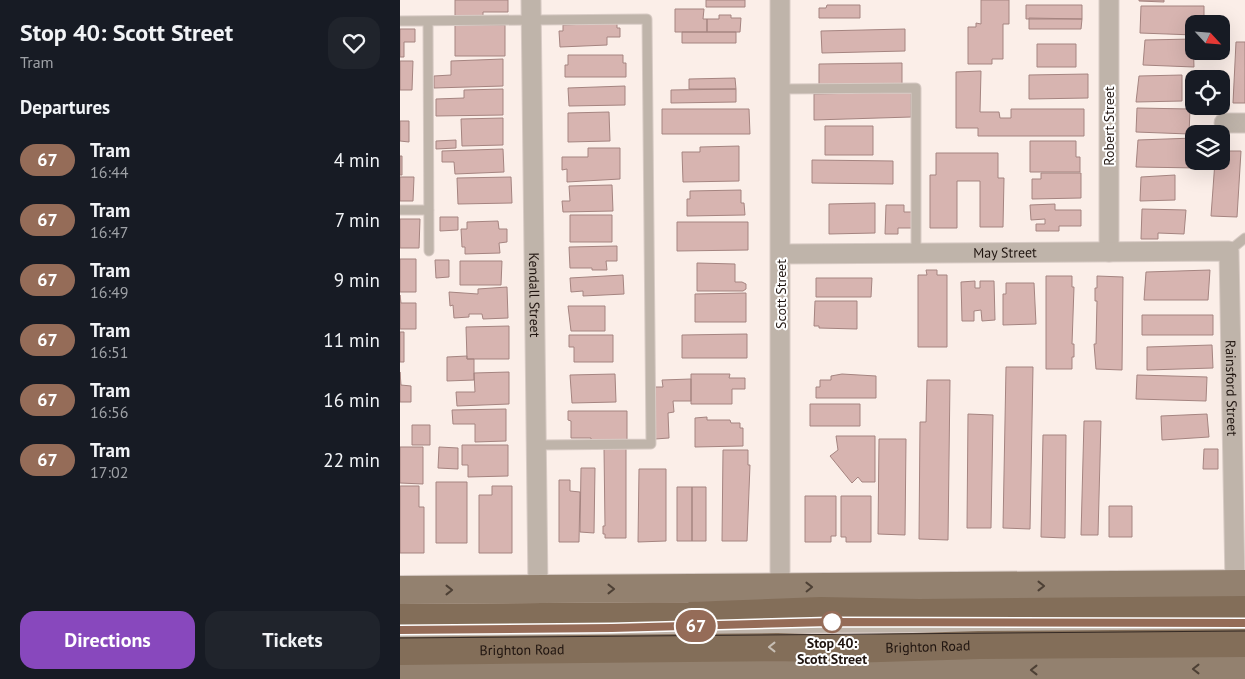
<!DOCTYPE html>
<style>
body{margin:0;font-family:"PT Sans",sans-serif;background:#20242c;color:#f1f3f6;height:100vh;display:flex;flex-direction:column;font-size:19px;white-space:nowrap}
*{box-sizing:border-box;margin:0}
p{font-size:16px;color:#9ea1a6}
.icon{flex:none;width:28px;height:28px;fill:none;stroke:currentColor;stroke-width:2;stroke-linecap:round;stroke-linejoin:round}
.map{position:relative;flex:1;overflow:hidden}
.sheet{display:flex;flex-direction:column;background:#171b24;width:400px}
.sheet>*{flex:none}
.badge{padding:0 10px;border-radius:16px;font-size:18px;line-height:32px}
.needle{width:32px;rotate:116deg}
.fabs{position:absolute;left:785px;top:15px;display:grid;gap:10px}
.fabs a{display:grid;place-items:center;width:45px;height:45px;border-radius:10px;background:#171b24;box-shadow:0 5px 20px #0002;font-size:25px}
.map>.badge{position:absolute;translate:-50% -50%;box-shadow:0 0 0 2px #fff}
h2{padding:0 20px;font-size:19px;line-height:45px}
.round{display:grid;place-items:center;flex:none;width:52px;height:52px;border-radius:15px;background:#20242c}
.summary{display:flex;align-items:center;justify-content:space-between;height:85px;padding:0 20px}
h1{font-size:24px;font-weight:800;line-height:38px}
.button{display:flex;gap:10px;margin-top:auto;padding:10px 20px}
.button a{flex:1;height:58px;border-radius:15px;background:#8848bd;color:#fff;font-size:20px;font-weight:800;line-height:58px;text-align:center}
.button a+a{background:#20242c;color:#f1f3f6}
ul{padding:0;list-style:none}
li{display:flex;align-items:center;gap:15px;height:60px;padding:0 20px}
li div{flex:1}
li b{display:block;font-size:19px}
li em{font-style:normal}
li .badge{min-width:55px;font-weight:700;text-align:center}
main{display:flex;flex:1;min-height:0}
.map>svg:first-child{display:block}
</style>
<main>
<section class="sheet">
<div class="summary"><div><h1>Stop 40: Scott Street</h1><p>Tram</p></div><a class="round"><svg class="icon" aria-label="heart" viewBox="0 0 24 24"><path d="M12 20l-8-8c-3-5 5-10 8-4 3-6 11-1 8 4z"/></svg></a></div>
<h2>Departures</h2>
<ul>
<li><span class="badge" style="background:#956c58;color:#fff">67</span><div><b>Tram</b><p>16:44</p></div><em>4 min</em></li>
<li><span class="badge" style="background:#956c58;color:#fff">67</span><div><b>Tram</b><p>16:47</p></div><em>7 min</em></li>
<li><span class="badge" style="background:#956c58;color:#fff">67</span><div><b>Tram</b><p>16:49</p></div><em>9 min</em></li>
<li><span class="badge" style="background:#956c58;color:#fff">67</span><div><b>Tram</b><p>16:51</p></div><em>11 min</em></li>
<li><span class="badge" style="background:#956c58;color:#fff">67</span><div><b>Tram</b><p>16:56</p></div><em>16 min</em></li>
<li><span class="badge" style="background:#956c58;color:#fff">67</span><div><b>Tram</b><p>17:02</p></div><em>22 min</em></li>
</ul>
<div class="button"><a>Directions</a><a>Tickets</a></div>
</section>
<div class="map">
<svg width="845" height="679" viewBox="0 0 845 679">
<rect width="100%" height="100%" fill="#fbeee8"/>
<path fill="#d7b4b0" stroke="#a58480" d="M55 0H108V12H83V16H55Z
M306 0H345V7H306Z
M581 0H609V24H603V59H592V64H568V27H576V23L581 24Z
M739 0H764V2L739 1Z
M427 5H460V18H419V8H426Z
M626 5H682V19H626Z
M741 6H804V24H794V35L740 33Z
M275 9H304L303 19H307V32H275Z
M319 15H331V18H341L340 32H307V19H319Z
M629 18 682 19 681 29H629Z
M217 23V28H220V37H207V45L160 47 159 31H163V25Z
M55 25H105V56H55Z
M0 29H15V42H4V57H0Z
M505 29V51L422 53 421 31Z
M282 32H336V43H282Z
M793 39 794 67 743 65 745 40Z
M836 42H845V103H833Z
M637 44H676V67H637Z
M168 55H223V63H226V77H165V65H168Z
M103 59V86L34 88V76L51 75V61Z
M0 61H13L12 90H0Z
M502 63V85L419 86V64Z
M581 71 580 112H599L600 118H611V109H684V136H578V128H556V72Z
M688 74V98L629 99V75Z
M782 75V101L736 102 739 76Z
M335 78 336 89H289V79Z
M225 86V105L169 106 168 88Z
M103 89V115L36 116V99L64 98V90Z
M336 89V102L271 103V90Z
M511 92V117L414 120V94Z
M737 108 790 109 789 134 736 132Z
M262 109H349L350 134H262Z
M209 112 210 141 168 142V113Z
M103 118V145L62 146 61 119Z
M0 121H9V142L0 141Z
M425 126H473V155H425Z
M794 138V161H800L799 168 736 167 738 140Z
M56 140V148L36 149V141Z
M630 141H676V157H680V172H630Z
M339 146V181L283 182 282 152H300V147Z
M188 148H220V179L167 182V169L162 170V157H188Z
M103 149 104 172 55 174 54 162H42V151Z
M821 151H841L837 217 811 216 815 161H821Z
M536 153H598V178H604L603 227H580V181H557V228H530V175H536Z
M0 156H2V175H0Z
M412 160 493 161V184L412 183Z
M641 173H681V198L632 199V179H641Z
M775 175V200L740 201 741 177Z
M0 177H14L13 201H0Z
M111 177 112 203 58 204 57 178Z
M212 185 213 211 163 212 162 201H170L169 186Z
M341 190V203H344L345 215 287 216V199H290V191Z
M475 203V233L429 234V204Z
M655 204V210H681V226H659V231H636V224H645V219L631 220 630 205Z
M486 205H504V212H513V228H498V234H485Z
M742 209 786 210 784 234 758 233V239H741Z
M170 215H212V242H170Z
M40 217H58V230L40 231Z
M0 219H20L19 248H0Z
M98 221 99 229H107V242L99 243 100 253 65 254V247H62L61 229H67V222Z
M277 222H348V250L277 251Z
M217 246V261H206L207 270H192V268H170L169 247Z
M0 259H16V292H0Z
M35 260H49V277L36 278Z
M60 261H102L101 285H60Z
M297 263 335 264V282H342L346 284V289L343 291H297Z
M526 270H537V275H547V347H518V275H527Z
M810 270 808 300H744L746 272Z
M223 275 224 294 183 296V291L171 292 170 278Z
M646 276H672V287H674L672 344H674V357H672V369H646Z
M697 276 723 277 722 370 696 369 694 344H696L697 301H695V288H697Z
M416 278H472L471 297H416Z
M575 281V288H580V281H594L595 320 582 321 581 310 574 311V321H562L561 282Z
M606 283H634L636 324 603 325V294H606Z
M107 287 108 318 83 319 82 314H69V317L54 318 53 305 50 306 49 292 78 294V289Z
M346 293V322H295V294Z
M0 295 1 303H16V329H0Z
M415 301H457V329L419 328V326H414Z
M168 306H205V331H171Z
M742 315H813V335H742Z
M109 326V359H67L66 327Z
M0 332H4V362H0Z
M347 334V358H282V335Z
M169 335H213V362H174V347H169Z
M812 345 813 368 747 370V347Z
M67 356V359H74V380L47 381V357Z
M606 367H633L630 529 603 528Z
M0 372 1 385 11 386V402H0Z
M109 372V404L57 406 56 392H75L74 373Z
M215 374 216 402 172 403 170 375Z
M291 374H330L329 378H345V389H332V404H291Z
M442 374 476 376V398H416V387H420V380H431V376Z
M737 375 807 377 806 401 736 399Z
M291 379V401H273L274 412 268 413 269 438 255 439 254 387H263L262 380Z
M527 380H550L548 540 519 539 520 422H526Z
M410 404H460V426H410Z
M106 409V441L75 442V424H53L52 410Z
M168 411H227V440L191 441V438H171V421L168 420Z
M568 414 593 415 591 528H567Z
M807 414 809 437 762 440 761 416Z
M307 417V420H330L331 423H340V428H343V446L295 447V418Z
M684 421H701L698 535H681Z
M12 425H30V445H12Z
M643 435H666L665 538 641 537Z
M436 436H475V482H462L458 477 452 483 430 456 438 450Z
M479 439H506L505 535 478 534Z
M62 445H108V476L68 477V465H62Z
M0 447H23V484L0 483Z
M39 447 58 448V469L38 468Z
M204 448H226V538H205V534H203V526H205Z
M804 449H818V469H803Z
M323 450H348V465H350L347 541H322Z
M181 468H195L194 533 180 532Z
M239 469H266V541L238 542Z
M159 480H170V491L180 492 179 542H159Z
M36 482H67V543H36Z
M0 486H19V507H24V553H0Z
M92 486H112V553H79V495H92Z
M277 487H292V541H277Z
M292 487H306V541H292Z
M405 496H436V536H431V542H405Z
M441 496H471V542H446V537H441Z
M709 506H732V537H709Z"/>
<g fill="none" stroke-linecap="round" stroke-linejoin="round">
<g stroke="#d8cbc5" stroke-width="11">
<path id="lane" d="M0 21 247 19 251 444 137 445
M28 21 29 251
M381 89 516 88V253
M0 210H29
M829 251 845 238
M0 634 430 628 845 626"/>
</g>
<g stroke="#d8cbc5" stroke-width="21">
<g id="street">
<path id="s1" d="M131 0 138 589"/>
<path d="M709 0V252"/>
<path d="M824 123H845"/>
<path id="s2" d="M381 254 829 251 835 584"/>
<path d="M380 587V0"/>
</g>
</g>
<g stroke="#d8cbc5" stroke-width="30">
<path id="primary" d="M0 590 845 584
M0 676 845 669"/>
</g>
<g stroke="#d8cbc5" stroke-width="30">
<g id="highway">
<path d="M0 618 289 616 421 611 519 613 845 610"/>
<path id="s3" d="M0 651 377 647 447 649 579 645 845 643"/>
</g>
</g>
<use href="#lane" stroke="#bfb4aa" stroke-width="9"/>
<use href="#street" stroke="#bfb4aa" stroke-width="19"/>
<use href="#primary" stroke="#93816f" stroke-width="28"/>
<use href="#highway" stroke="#836e59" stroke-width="28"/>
<path stroke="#352a25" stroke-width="1" d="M0 630 212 628 431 622 845 623
M0 638 845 631"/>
</g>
<defs><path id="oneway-chevron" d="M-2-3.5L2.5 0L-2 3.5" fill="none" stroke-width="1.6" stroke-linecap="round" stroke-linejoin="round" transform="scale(1.25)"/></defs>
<g stroke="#4d4035">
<use href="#oneway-chevron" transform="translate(641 586)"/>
<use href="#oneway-chevron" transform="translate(409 587) rotate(-1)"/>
<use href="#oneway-chevron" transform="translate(211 589)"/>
<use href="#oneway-chevron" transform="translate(49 590)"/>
<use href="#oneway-chevron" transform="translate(796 669) rotate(180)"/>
<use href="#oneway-chevron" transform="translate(634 670) rotate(180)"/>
</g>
<use stroke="#c7beb4" href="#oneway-chevron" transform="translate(372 647) rotate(-180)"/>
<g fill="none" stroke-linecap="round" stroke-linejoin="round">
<g stroke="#fff" stroke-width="11">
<path id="line" d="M0 630 212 628 430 622 845 623"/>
</g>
<use href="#line" stroke="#956c58" stroke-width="8"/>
</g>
<circle fill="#fff" stroke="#956c58" stroke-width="2.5" cx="432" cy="622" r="10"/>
<g text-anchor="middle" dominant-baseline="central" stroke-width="4" stroke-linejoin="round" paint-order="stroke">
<g font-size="14" fill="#1f140f" stroke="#fff">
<text transform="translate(709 126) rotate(-90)">Robert Street</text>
<text stroke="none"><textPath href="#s2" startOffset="224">May Street</textPath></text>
<text transform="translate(381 294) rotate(-90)">Scott Street</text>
<text stroke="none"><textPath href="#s1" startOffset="295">Kendall Street</textPath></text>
<text stroke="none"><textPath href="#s2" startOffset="585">Rainsford Street</textPath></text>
<text stroke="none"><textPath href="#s3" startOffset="528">Brighton Road</textPath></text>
<text stroke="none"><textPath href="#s3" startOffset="122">Brighton Road</textPath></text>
</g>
<g font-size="14" font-weight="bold" fill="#1f140f" stroke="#fff">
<text x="432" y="643">Stop 40:<tspan x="432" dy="16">Scott Street</tspan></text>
</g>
</g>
</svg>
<div class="fabs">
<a><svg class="needle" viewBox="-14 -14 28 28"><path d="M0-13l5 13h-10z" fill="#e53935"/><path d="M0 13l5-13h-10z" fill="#9ea1a6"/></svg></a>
<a><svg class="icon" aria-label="locate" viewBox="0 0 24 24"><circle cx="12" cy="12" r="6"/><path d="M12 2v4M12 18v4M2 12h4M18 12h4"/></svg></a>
<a><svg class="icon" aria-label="layers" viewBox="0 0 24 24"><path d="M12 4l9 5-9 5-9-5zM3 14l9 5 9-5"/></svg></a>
</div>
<b class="badge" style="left:296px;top:626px;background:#956c58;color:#fff">67</b>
</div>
</main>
